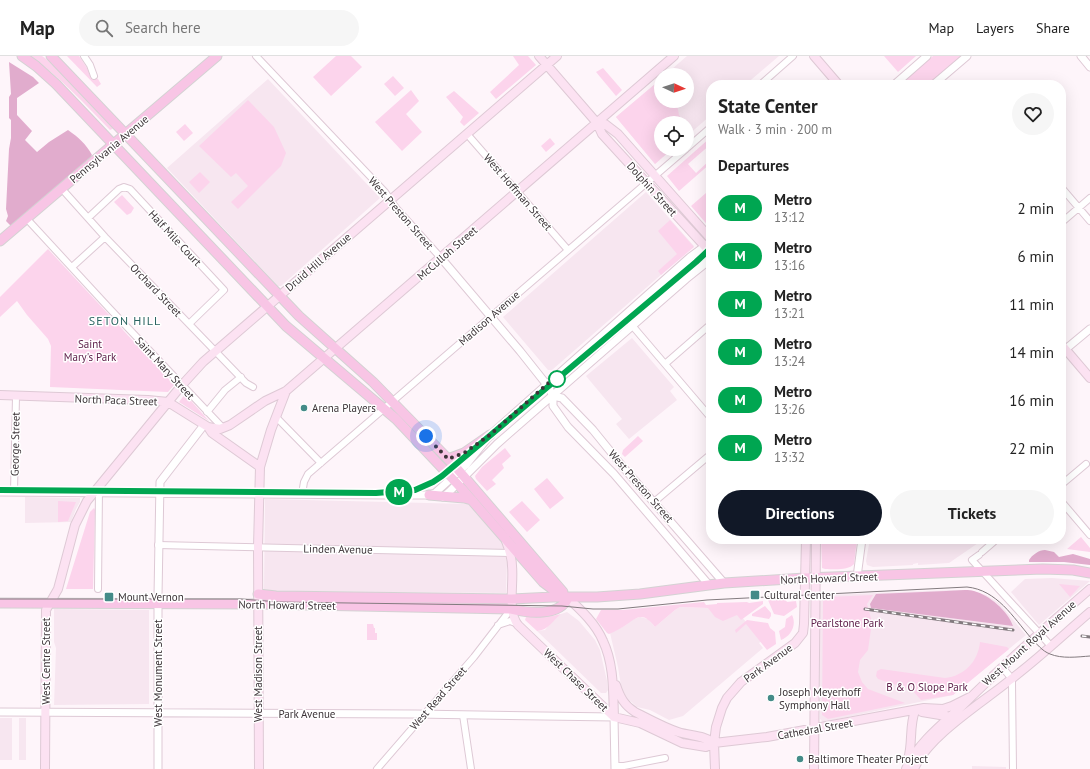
<!DOCTYPE html>
<meta charset="utf-8">
<style>
body{margin:0;font-family:"PT Sans",sans-serif;background:#f6f6f6;color:#222;height:100vh;display:flex;flex-direction:column;font-size:15px;white-space:nowrap}
*{box-sizing:border-box;margin:0}
p{font-size:13px;color:#767676}
.icon{flex:none;width:22px;height:22px;fill:none;stroke:currentColor;stroke-width:2;stroke-linecap:round;stroke-linejoin:round}
.map{position:relative;flex:1;overflow:hidden}
.sheet{position:absolute;left:706px;top:24px;width:360px;height:464px;display:flex;flex-direction:column;background:#fff;border-radius:16px;box-shadow:0 4px 16px #0002}
.sheet>*{flex:none}
.badge{padding:0 8px;border-radius:13px;font-size:14px;line-height:26px}
.needle{width:26px;rotate:93deg}
.controls{position:absolute;left:654px;top:12px;display:grid;gap:8px}
.controls a{display:grid;place-items:center;width:40px;height:40px;border-radius:50%;background:#fff;box-shadow:0 4px 16px #0002;font-size:20px}
.you{position:absolute;width:20px;height:20px;margin:-10px;border:3px solid #fff;border-radius:50%;background:#1a73e8;box-shadow:0 0 0 6px #1a73e833}
.map>.badge{position:absolute;translate:-50% -50%;box-shadow:0 0 0 2px #fff}
h2{padding:0 12px;font-size:15px;line-height:36px}
.round{display:grid;place-items:center;flex:none;width:42px;height:42px;border-radius:21px;background:#f6f6f6}
.head{display:flex;align-items:center;justify-content:space-between;height:68px;padding:0 12px}
h1{font-size:19px;font-weight:600;line-height:30px}
.cta{display:flex;gap:8px;margin-top:auto;padding:8px 12px}
.cta a{flex:1;height:46px;border-radius:24px;background:#111827;color:#fff;font-size:16px;font-weight:600;line-height:46px;text-align:center}
.cta a+a{background:#f6f6f6;color:#222}
ul{padding:0;list-style:none}
li{display:flex;align-items:center;gap:12px;height:48px;padding:0 12px}
li div{flex:1}
li b{display:block;font-size:15px}
li em{font-style:normal}
li .badge{min-width:44px;font-weight:700;text-align:center}
header{display:flex;align-items:center;gap:24px;box-sizing:border-box;height:56px;padding:0 20px;background:#fff;border-bottom:1px solid #e0e0e0}
header strong{font-size:19px}
nav{display:flex;gap:22px;margin-inline-start:auto;font-size:14px}
.search{width:280px;height:36px;background:#f6f6f6;display:flex;align-items:center;gap:10px;box-sizing:border-box;padding:0 14px;border-radius:22px;color:#767676;font-size:15px}
.map>svg:first-child{display:block}
</style>
<header>
<strong>Map</strong>
<div class="search"><svg class="icon" aria-label="search" viewBox="0 0 24 24"><circle cx="10" cy="10" r="6"/><path d="M15 15l6 6"/></svg>Search here</div>
<nav><a>Map</a><a>Layers</a><a>Share</a></nav>
</header>
<div class="map">
<svg width="1090" height="713" viewBox="0 0 1090 713">
<rect width="100%" height="100%" fill="#fef5fa"/>
<path fill="#f7e6f0" d="M687 0H779L745 29H711V59L687 80V67H661V93H672L655 108 616 61 661 23V45H687V19H665Z
M268 23 380 142 281 230H278L167 112Z
M646 136 694 190 552 314H548L503 261Z
M632 282 674 331 670 335 677 344 629 383 616 368 622 363 586 320Z
M25 441 78 442H80V446L76 453 71 466 25 467Z
M265 443 468 448 502 486 507 506 506 537 264 535Z
M870 483H984L949 507 918 509V507L913 508V509L873 511 867 509 866 505Z
M1052 522 1090 525 1039 569 1011 536 1025 523Z
M950 534H969L986 539 999 547 1026 579 953 639 823 666 820 663V544L822 541 828 539Z
M680 551 709 552 736 557 741 560 762 585 759 587 763 592 683 660 669 664 650 654 637 651 626 641 621 630 618 611 610 577 626 569 631 564 640 561 648 563 655 571 675 554Z
M54 553 149 554V648L54 649 56 592 54 586Z
M567 556 579 565 595 584 600 594 607 625 608 634 606 637H601L537 575 545 574 554 563 561 558Z
M0 662H12V704H0Z
M19 662H26V704H19Z
M972 710 1006 711V713H972Z"/>
<path fill="#fcd4ec" d="M30 0H42L45 2 65 20 114 72 110 74C85 48 60 21 30 0Z
M67 0H79L87 12 91 22 98 23 101 28 97 31Z
M336 0H351L362 11 331 40 313 21Z
M513 0H528L536 9 496 43 490 36 519 9Z
M884 0H916L898 16Z
M933 0H962L928 29H898Z
M603 12 622 34 616 40 596 16Z
M393 20 404 32 395 40 384 28Z
M661 23V45H676C679 54 677 59 684 67H661V93H672L655 108 616 61Z
M411 34 419 45 406 58 422 76 402 95 375 66Z
M454 35 479 57 464 70 460 66 463 61 446 41Z
M248 44 274 71 286 97 281 110 238 153 231 146 248 130 236 117 231 121 199 90Z
M185 68 193 77 184 85 176 76Z
M711 81V88L688 108 696 117 711 103V107L679 135 667 120Z
M550 82 555 88 546 96 541 90Z
M200 116 210 126 199 137 189 126Z
M706 137 711 143V173L691 150Z
M122 139 134 152 131 157 127 159 114 146Z
M670 164 694 191 661 219 658 215 677 198 658 175Z
M48 193 174 329 168 336 50 331 51 290 48 283 27 259 17 245 0 261V241Z
M185 338 209 365 179 346Z
M638 380 643 385 625 401 622 398 623 394Z
M505 392 511 400 502 408 504 412 492 424 496 428 487 435 476 423 475 420 482 411Z
M547 422 564 442 550 453 534 433Z
M58 445 76 446 68 465 58 466Z
M522 445 540 464 527 476 509 456Z
M94 452 95 454 93 533H66L90 456Z
M1081 481 1090 492V496L1067 493Z
M821 483H857L854 508C848 515 833 513 825 513L822 512Z
M1059 528 1080 530 1070 541Z
M873 539 867 548 872 566 868 594 860 604 858 616 862 626 868 633 905 647 828 663 822 659 823 545 829 541Z
M785 543 787 546 796 545 797 551 784 560 774 558 768 544Z
M763 545V548L741 564 737 559 723 565 715 561 708 552 680 551 675 554 655 571C644 557 639 559 626 569 621 572 614 576 609 578L607 577 596 563 601 554H623L704 546 706 549 717 548V547L747 546 749 547Z
M765 550 771 557V560L769 563 752 560V558Z
M561 558C552 565 549 574 537 575L525 564 526 561 552 560Z
M792 559C797 569 791 580 781 584L779 575 785 571 786 563Z
M747 564 768 567 770 572 775 576 776 588 767 594 746 568 736 577 735 574Z
M367 568H373L374 572H375V577H377V584H367Z
M980 586 1007 591 1009 593 953 639 921 644 912 634 878 623 876 620 877 615 881 613 945 622C964 620 978 606 980 586Z"/>
<path fill="#e1accd" d="M9 6 33 21 39 27 17 42V59L32 75 25 84 37 96 49 86 68 74C78 81 86 88 92 99L83 114 11 170 6 165 8 160 6 153 9 93 11 82V64L9 62V41L11 38Z
M1045 494 1054 496 1059 501 1073 498 1090 503V509L1064 506H1029V504C1032 499 1039 494 1045 494Z
M946 535C954 535 966 533 974 535 989 539 1008 555 1013 570L871 552 870 548 876 538Z"/>
<g fill="none" stroke-linecap="round" stroke-linejoin="round">
<g stroke="#dec9d5" stroke-width="8">
<path id="minor" d="M84 0 90 9 94 20
M256 0 385 136 396 152 441 202
M760 29 793 0
M467 78 568 194
M687 92 711 71
M1061 131 1090 165
M62 133 105 181 246 327 253 331
M89 161 119 133 124 131 130 133 224 234 189 268
M27 163 110 253 223 372
M1061 167 1090 142
M72 211 105 181
M624 260 711 362
M665 308 711 268
M207 356 225 334 241 321
M276 361 321 407
M1061 429 1086 408
M14 436 16 340
M302 438 304 426 308 418 686 93
M1061 445 1090 479
M654 446 711 398
M158 489 513 497
M982 496 997 483
M979 499 972 504 1050 589
M98 533 99 433
M498 569 510 565 518 568
M1002 611 1012 623V627L1013 713
M463 659 471 713
M615 710H624L665 702
M377 713 474 601 511 553"/>
</g>
<g stroke="#dec9d5" stroke-width="9">
<path id="tertiary" d="M1081 0 1090 11
M894 29 927 0
M933 29 967 0
M441 202 520 295 547 329 553 340V350L568 371 614 418 709 529
M1061 297 1090 273
M553 340 562 342 593 374 623 411 724 527
M0 436 390 439H429L435 437 466 409 490 379 690 201 709 187
M443 441 449 436 497 388 686 223 711 203
M857 521 862 483
M0 656 415 658 614 661 615 713
M158 713V540L160 426 204 369"/>
</g>
<g stroke="#dec9d5" stroke-width="10">
<path id="secondary" d="M539 0 597 67 602 78 711 197
M814 0 839 29
M597 67 605 68 618 78 711 183
M1061 288 1090 322
M0 339 148 344 168 346 208 371 212 377 260 411
M208 371 220 373 230 369 265 345 286 335 674 0
M506 485C509 493 512 502 512 510 514 528 507 555 518 569L614 661
M568 542C581 554 596 568 603 585 614 608 613 635 614 661
M616 629C620 641 624 649 635 656 649 663 663 671 678 676 690 680 704 679 714 687
M922 656 952 661
M614 661 640 667 682 687 706 691 714 687 767 681 924 652 943 653 952 650 970 641
M908 703C913 687 909 670 915 655
M45 713 46 554 58 533 75 469 87 445 182 329 203 306 557 0
M259 713 258 491 260 411 271 374 286 335
M715 713 714 687 716 671 722 652 727 642 741 626 795 587 803 577 804 568 806 483
M814 713 816 483
M906 713C918 687 941 669 962 650 1003 609 1046 571 1090 533
M914 713C928 680 982 647 1010 624 1038 603 1063 579 1090 556"/>
</g>
<g stroke="#d4d2d3" stroke-width="11">
<path id="primary" d="M22 0 36 10 56 28 286 270 396 363 462 433 543 526 551 532 565 540
M51 0 299 260 373 326 454 409 563 536
M0 185 217 0
M448 403 464 397 490 379
M429 439 464 442 472 444
M258 538 276 540 512 543 553 541H597L640 538 724 527 805 522 1043 513 1073 514 1090 517
M0 547 258 548 511 553C528 557 559 561 568 542"/>
</g>
<use href="#minor" stroke="#fff" stroke-width="6"/>
<use href="#tertiary" stroke="#fff" stroke-width="7"/>
<use href="#secondary" stroke="#fce2f2" stroke-width="8"/>
<use href="#primary" stroke="#f8c5e5" stroke-width="9"/>
<path stroke="#837b7f" stroke-width="1" d="M0 543H241L279 546 562 550 593 553H618L707 544 967 531C997 534 1013 561 1031 582 1037 588 1042 595 1050 598 1062 603 1077 601 1090 600"/>
<g stroke="#837b7f" stroke-width="3">
<path id="rail" d="M865 553 1013 574
M1082 580 1090 581"/>
</g>
<use href="#rail" stroke="#fff" stroke-width="1.5" stroke-dasharray="4.5" stroke-linecap="butt"/>
</g>
<g fill="none" stroke-linecap="round" stroke-linejoin="round">
<g stroke="#fff" stroke-width="9">
<path id="line" d="M0 434 376 437 415 434 433 426 442 420 696 206 711 192"/>
</g>
<use href="#line" stroke="#00a651" stroke-width="6"/>
<path stroke="#3c3438" stroke-width="4" stroke-dasharray="0 7.2" d="M426 380 448 403 464 397 490 379 553 323H557"/>
</g>
<circle fill="#fff" stroke="#00a651" stroke-width="2" cx="557" cy="323" r="8"/>
<g fill="#448b88" stroke="#fff" stroke-width="1.5">
<circle cx="304" cy="352" r="4"/>
<rect x="750" y="534" width="10" height="10" rx="2"/>
<rect x="104" y="536" width="10" height="10" rx="2"/>
<circle cx="771" cy="642" r="4"/>
<circle cx="800" cy="703" r="4"/>
</g>
<g text-anchor="middle" dominant-baseline="central" stroke-width="3" stroke-linejoin="round" paint-order="stroke">
<g font-size="11" fill="#3c3438" stroke="#fff">
<text transform="translate(109 93) rotate(-40)">Pennsylvania Avenue</text>
<text transform="translate(652 133) rotate(48)">Dolphin Street</text>
<text transform="translate(518 136) rotate(49)">West Hoffman Street</text>
<text transform="translate(401 157) rotate(49)">West Preston Street</text>
<text transform="translate(175 182) rotate(47)">Half Mile Court</text>
<text transform="translate(447 197) rotate(-41)">McCulloh Street</text>
<text transform="translate(318 206) rotate(-41)">Druid Hill Avenue</text>
<text transform="translate(156 234) rotate(46)">Orchard Street</text>
<text transform="translate(489 262) rotate(-41)">Madison Avenue</text>
<text transform="translate(165 312) rotate(47)">Saint Mary Street</text>
<text transform="translate(116 344) rotate(2)">North Paca Street</text>
<text transform="translate(15 388) rotate(-89)">George Street</text>
<text transform="translate(641 430) rotate(49)">West Preston Street</text>
<text transform="translate(338 493) rotate(1)">Linden Avenue</text>
<text transform="translate(829 522) rotate(-2)">North Howard Street</text>
<text transform="translate(287 549) rotate(1)">North Howard Street</text>
<text transform="translate(1029 587) rotate(-42)">West Mount Royal Avenue</text>
<text transform="translate(46 605) rotate(-90)">West Centre Street</text>
<text transform="translate(768 607) rotate(-36)">Park Avenue</text>
<text transform="translate(158 617) rotate(-90)">West Monument Street</text>
<text transform="translate(258 618) rotate(-90)">West Madison Street</text>
<text transform="translate(576 624) rotate(44)">West Chase Street</text>
<text transform="translate(438 642) rotate(-49)">West Read Street</text>
<text x="307" y="658">Park Avenue</text>
<text transform="translate(815 673) rotate(-10)">Cathedral Street</text>
</g>
<g font-size="11" fill="#5f214b" stroke="#fff">
<text x="90" y="288">Saint<tspan x="90" dy="13">Mary's Park</tspan></text>
<text x="847" y="567">Pearlstone Park</text>
<text x="927" y="631">B &amp; O Slope Park</text>
</g>
<g font-size="11" fill="#3c3438" stroke="#fff" text-anchor="start">
<text x="312" y="352">Arena Players</text>
<text x="764" y="539">Cultural Center</text>
<text x="118" y="541">Mount Vernon</text>
<text x="779" y="636">Joseph Meyerhoff<tspan x="779" dy="13">Symphony Hall</tspan></text>
<text x="808" y="703">Baltimore Theater Project</text>
</g>
<g font-size="12" letter-spacing="1" fill="#296360" stroke="#fff">
<text x="125" y="264">SETON HILL</text>
</g>
</g>
</svg>
<div class="controls">
<a><svg class="needle" viewBox="-14 -14 28 28"><path d="M0-13l5 13h-10z" fill="#e53935"/><path d="M0 13l5-13h-10z" fill="#767676"/></svg></a>
<a><svg class="icon" aria-label="locate" viewBox="0 0 24 24"><circle cx="12" cy="12" r="6"/><path d="M12 2v4M12 18v4M2 12h4M18 12h4"/></svg></a>
</div>
<div class="you" style="left:426px;top:380px"></div>
<b class="badge" style="left:399px;top:436px;background:#00a651;color:#fff">M</b>
<section class="sheet">
<div class="head"><div><h1>State Center</h1><p>Walk · 3 min · 200 m</p></div><a class="round"><svg class="icon" aria-label="heart" viewBox="0 0 24 24"><path d="M12 20l-8-8c-3-5 5-10 8-4 3-6 11-1 8 4z"/></svg></a></div>
<h2>Departures</h2>
<ul>
<li><span class="badge" style="background:#00a651;color:#fff">M</span><div><b>Metro</b><p>13:12</p></div><em>2 min</em></li>
<li><span class="badge" style="background:#00a651;color:#fff">M</span><div><b>Metro</b><p>13:16</p></div><em>6 min</em></li>
<li><span class="badge" style="background:#00a651;color:#fff">M</span><div><b>Metro</b><p>13:21</p></div><em>11 min</em></li>
<li><span class="badge" style="background:#00a651;color:#fff">M</span><div><b>Metro</b><p>13:24</p></div><em>14 min</em></li>
<li><span class="badge" style="background:#00a651;color:#fff">M</span><div><b>Metro</b><p>13:26</p></div><em>16 min</em></li>
<li><span class="badge" style="background:#00a651;color:#fff">M</span><div><b>Metro</b><p>13:32</p></div><em>22 min</em></li>
</ul>
<div class="cta"><a>Directions</a><a>Tickets</a></div>
</section>
</div>
